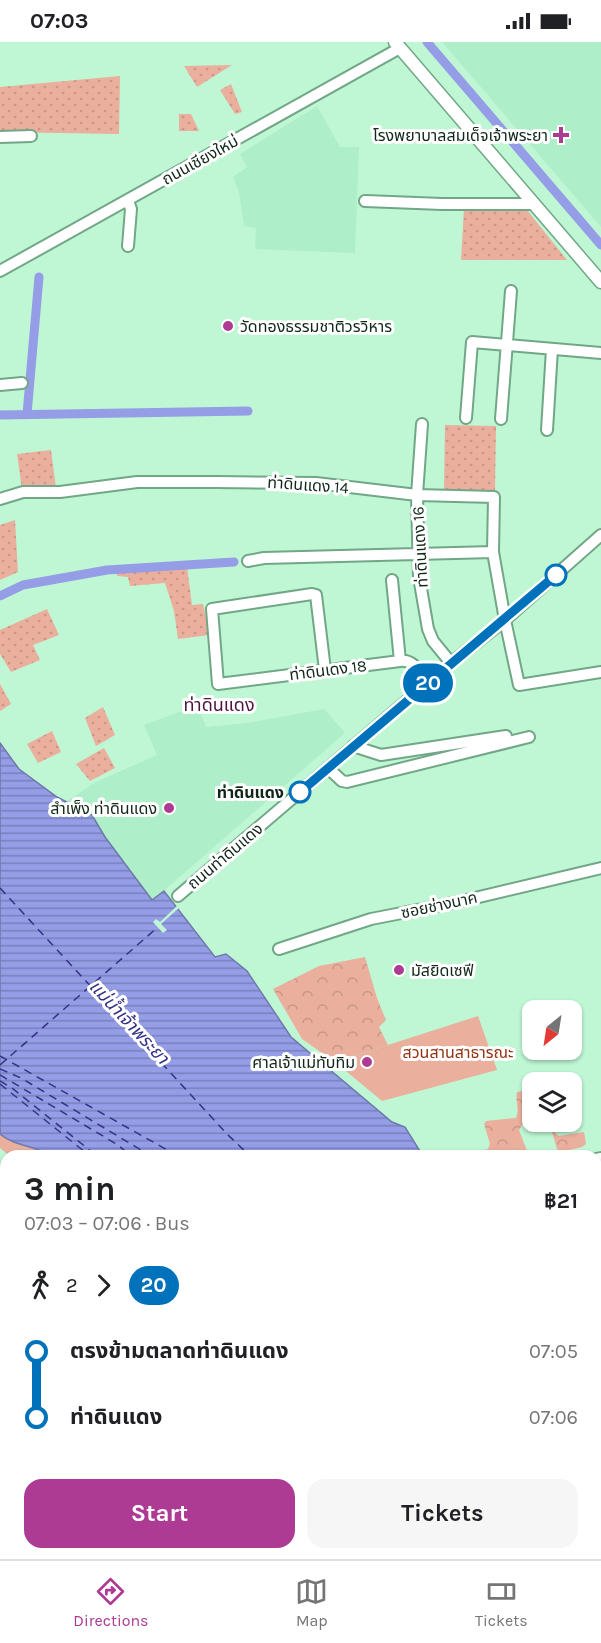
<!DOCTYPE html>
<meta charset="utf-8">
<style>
body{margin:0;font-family:Karla,"Noto Sans Thai",sans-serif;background:#f6f6f6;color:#202124;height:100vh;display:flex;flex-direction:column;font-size:22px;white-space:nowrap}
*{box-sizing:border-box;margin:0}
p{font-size:20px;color:#757577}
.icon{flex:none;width:33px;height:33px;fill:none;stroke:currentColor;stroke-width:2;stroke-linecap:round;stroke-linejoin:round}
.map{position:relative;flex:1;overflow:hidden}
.sheet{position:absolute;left:0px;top:1108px;width:602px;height:410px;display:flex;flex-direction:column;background:#fff;border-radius:18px 18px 0 0;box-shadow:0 2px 4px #0004}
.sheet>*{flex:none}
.badge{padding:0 12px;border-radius:20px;font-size:21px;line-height:39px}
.needle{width:39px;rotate:210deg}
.buttons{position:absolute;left:522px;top:958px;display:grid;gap:12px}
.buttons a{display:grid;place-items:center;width:60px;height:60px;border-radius:12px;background:#fff;box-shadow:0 2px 4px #0004;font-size:30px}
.map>.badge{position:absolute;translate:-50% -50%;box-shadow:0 0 0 3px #fff}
.legs{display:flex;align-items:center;gap:9px;height:66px;padding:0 24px;font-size:20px}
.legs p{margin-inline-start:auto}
.head{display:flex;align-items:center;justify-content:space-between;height:102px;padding:0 24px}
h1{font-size:33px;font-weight:700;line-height:45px}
.cta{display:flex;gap:12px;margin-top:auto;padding:12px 24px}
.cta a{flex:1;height:69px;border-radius:18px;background:#ad3a93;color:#fff;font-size:24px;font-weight:700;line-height:69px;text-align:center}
.cta a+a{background:#f6f6f6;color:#202124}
ul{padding:0 24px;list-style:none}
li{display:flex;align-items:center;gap:21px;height:66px;font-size:22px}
li i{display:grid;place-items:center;width:9px;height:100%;margin:0 8px;background:currentColor}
li i::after{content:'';width:15px;height:15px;margin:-8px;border:4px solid;border-radius:50%;background:#fff}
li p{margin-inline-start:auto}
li:first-child i{background:linear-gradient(#0000 50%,currentColor 0)}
li:last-child i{background:linear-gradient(currentColor 50%,#0000 0)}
.status{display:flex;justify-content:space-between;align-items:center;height:42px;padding:0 30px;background:#fff;direction:ltr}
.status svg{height:16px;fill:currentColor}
.dock{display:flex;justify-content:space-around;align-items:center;height:84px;border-top:2px solid #e0e0e0;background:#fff;font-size:16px;color:#757577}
.dock a{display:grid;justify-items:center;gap:3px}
.dock .active{color:#ad3a93}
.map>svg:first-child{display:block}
</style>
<div class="status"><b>07:03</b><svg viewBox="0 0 49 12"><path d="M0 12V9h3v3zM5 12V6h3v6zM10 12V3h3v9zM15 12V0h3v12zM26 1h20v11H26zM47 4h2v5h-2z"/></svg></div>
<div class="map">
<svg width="601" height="1517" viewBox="0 0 601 1517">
<defs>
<pattern id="grass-dots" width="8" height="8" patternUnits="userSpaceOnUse" patternTransform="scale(1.5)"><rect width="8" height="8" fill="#eaaf9d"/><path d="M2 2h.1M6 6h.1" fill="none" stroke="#c89787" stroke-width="1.8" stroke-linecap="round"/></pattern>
<pattern id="forest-crowns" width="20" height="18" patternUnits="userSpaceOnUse" patternTransform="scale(1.5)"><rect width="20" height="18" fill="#eaaf9d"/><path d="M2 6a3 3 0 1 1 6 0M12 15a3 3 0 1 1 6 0" fill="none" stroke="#c89787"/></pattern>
<pattern id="water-rules" width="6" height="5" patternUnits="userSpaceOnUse" patternTransform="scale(1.5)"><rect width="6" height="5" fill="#949de6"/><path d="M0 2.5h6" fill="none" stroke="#7780ba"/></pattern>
</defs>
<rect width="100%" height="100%" fill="#bff7d5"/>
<path fill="#aeeec8" d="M442 0H601V185Z
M317 64 340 105H359L355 211 255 207 256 186 244 184 239 150 233 135 247 125 240 112Z
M198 663 206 685 247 681 324 667 345 691 152 859 105 795 92 773 66 760 94 741 157 713 144 683Z"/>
<path fill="url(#grass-dots)" d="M232 23 197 45 184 24Z
M120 34 119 92 0 90V45Z
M231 42 242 70 235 72 220 48Z
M179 72H191L199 89H179Z
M464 166 527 168 567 218H461Z
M445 383 496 384 495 450 444 449Z
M51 408 56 446 22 447 17 412Z
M15 478 18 530 0 538V483Z
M187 525 192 563 203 562 210 593 178 597 174 569 165 541 130 544 128 535 117 534 116 529Z
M47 567 59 593 33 603 40 618 11 630 0 612V588Z
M0 642 11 662 0 669Z
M103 665 115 693 96 704 85 676Z
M52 689 61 710 38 721 27 702Z
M104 706 115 726 90 739 76 722Z"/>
<path fill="url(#forest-crowns)" d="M365 915 377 956 386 978 379 985 388 1003 335 1020 302 997 273 947 319 924Z
M532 1047V1078L523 1082 519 1088 529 1114H462L488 1107 490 1102 484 1082 486 1079 516 1076C520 1067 515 1060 517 1050Z
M549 1080H553L556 1092 559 1094 584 1090 586 1102 582 1105 560 1110 557 1107Z
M0 1092C16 1104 35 1103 51 1114H10L0 1106Z
M596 1121 601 1124V1195H598L596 1198Z"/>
<path fill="#eaaf9d" d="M478 974 497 1028 382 1059 335 1020Z
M6 1351V1382L0 1381V1355Z"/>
<path fill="url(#water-rules)" stroke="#6d7aa9" stroke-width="1.5" d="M0 701 19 727 57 755 92 773 105 795 152 858 164 849 215 915 226 912 247 929 291 995 392 1080 405 1085 423 1114H51C35 1103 16 1105 0 1092Z
M596 1262 601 1271V1517H480L475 1512H596Z"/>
<path fill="#bff7d5" d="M178 863 180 865 161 882 167 888 163 891 153 880 156 877 160 880Z"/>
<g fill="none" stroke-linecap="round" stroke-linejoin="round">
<path stroke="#949de6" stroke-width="9" d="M427 0 601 203
M27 372 39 235
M0 373 248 369
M0 554 23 543 107 528 234 520"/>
<path stroke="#333386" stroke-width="1.5" stroke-dasharray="8 6" stroke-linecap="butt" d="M0 846 227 1092 250 1114
M0 1014 178 1114
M0 1023 158 885
M0 1027 21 1036 151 1114
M0 1033 118 1103 131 1114
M0 1039 12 1046 97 1114
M0 1042 90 1114
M596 1441 601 1446
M596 1491 601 1496
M526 1512 531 1517
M551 1512 556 1517
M582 1512 587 1517
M593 1512 598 1517"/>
<g stroke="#71a787" stroke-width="14">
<path id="minor" d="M0 95 31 94
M365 159 442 162H534
M128 204 131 167 128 159
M0 229 400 6
M0 343 22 341
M466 376 472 300 601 311
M501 377 511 249
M422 382 417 453 419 535 428 587 433 599 451 621
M547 388 552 307
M0 457 23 450H60L137 440H216L316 441 417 453 494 455 493 510 505 578 519 643 601 630
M248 519 264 516 493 510
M392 538 400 619
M325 628 316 553 312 552 212 567 218 642 400 619C414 617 420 631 428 641
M353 704 381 713 506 694
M328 726 342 739 347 740 529 695
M178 854 451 621 505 578 601 493
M279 907 371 877 458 860 601 826
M596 1117 601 1116
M0 1255 6 1250
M0 1288 6 1294
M0 1345 6 1340
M0 1397 6 1399
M160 1512 164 1517
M211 1512 215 1517
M260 1512 265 1517
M4 1517 6 1512
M230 1517 236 1512
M325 1517 330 1512"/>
</g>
<g stroke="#71a787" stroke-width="15">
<path id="major" d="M395 0 601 240"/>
</g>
<use href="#minor" stroke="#fff" stroke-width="10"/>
<use href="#major" stroke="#fff" stroke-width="12"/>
</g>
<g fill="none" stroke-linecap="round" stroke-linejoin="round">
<g stroke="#fff" stroke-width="14">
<path id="line-1" d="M300 750 556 533"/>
</g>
<use href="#line-1" stroke="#0072bc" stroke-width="9"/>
</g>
<g fill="#ad3a93" stroke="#fff" stroke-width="2">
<path d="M558 84h6v6h6v6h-6v6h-6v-6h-6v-6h6z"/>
<circle cx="228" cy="284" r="6"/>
<circle cx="169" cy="766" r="6"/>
<circle cx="399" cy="928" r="6"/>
<circle cx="367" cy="1020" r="6"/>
</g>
<g fill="#fff" stroke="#0072bc" stroke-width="3">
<circle cx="556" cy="533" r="10"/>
<circle cx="300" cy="750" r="10"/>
</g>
<g text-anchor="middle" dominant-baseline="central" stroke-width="6" stroke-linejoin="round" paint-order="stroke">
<g font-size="16" fill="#11271a" stroke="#fff" text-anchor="end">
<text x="548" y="93">โรงพยาบาลสมเด็จเจ้าพระยา</text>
<text x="240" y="284" text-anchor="start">วัดทองธรรมชาติวรวิหาร</text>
<text x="157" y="766">สำเพ็ง ท่าดินแดง</text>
<text x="411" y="928" text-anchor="start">มัสยิดเซฟี</text>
<text x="355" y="1020">ศาลเจ้าแม่ทับทิม</text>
</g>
<g font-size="16" fill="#11271a" stroke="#fff">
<text transform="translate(200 118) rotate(-29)">ถนนเชียงใหม่</text>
<text transform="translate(308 443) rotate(4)">ท่าดินแดง 14</text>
<text transform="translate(420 505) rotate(-93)">ท่าดินแดง 16</text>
<text transform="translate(328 628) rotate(-7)">ท่าดินเดง 18</text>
<text transform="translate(225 814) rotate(-40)">ถนนท่าดินแดง</text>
<text transform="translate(439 863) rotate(-12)">ซอยช่างนาค</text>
</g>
<g font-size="16" font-weight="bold" fill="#11271a" stroke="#fff" text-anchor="end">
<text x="284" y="750">ท่าดินแดง</text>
</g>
<g font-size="16" fill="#923211" stroke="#fff">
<text x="458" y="1010">สวนสานสาธารณะ</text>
</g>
<g font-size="18" fill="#4d1540" stroke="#fff">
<text x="219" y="663">ท่าดินแดง</text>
</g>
<g font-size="18" font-style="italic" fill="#333386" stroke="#fff">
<text transform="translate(129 980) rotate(47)">แม่น้ำเจ้าพระยา</text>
</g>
</g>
</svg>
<div class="buttons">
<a><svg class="needle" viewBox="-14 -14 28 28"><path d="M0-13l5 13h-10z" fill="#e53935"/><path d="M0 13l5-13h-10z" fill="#757577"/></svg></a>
<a><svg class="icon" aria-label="layers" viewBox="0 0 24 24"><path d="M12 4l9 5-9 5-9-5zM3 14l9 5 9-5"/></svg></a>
</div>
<b class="badge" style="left:428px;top:641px;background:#0072bc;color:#fff">20</b>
<section class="sheet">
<div class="head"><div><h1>3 min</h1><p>07:03 – 07:06 · Bus</p></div><b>฿21</b></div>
<div class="legs"><svg class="icon" aria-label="walk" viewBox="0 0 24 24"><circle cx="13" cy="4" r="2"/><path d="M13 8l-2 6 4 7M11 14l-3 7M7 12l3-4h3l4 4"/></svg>2<svg class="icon" aria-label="forward" viewBox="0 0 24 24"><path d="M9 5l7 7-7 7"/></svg><b class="badge" style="background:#0072bc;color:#fff">20</b></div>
<ul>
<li><i style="color:#0072bc"></i><b>ตรงข้ามตลาดท่าดินแดง</b><p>07:05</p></li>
<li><i style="color:#0072bc"></i><b>ท่าดินแดง</b><p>07:06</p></li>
</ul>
<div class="cta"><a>Start</a><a>Tickets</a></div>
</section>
</div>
<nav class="dock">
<a class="active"><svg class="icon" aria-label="directions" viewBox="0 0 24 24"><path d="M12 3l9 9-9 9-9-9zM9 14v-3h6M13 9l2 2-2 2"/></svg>Directions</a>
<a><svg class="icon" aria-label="map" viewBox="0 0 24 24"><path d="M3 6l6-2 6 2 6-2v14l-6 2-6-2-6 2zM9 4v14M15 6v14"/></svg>Map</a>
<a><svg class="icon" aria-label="tickets" viewBox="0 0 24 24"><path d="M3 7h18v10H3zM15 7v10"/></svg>Tickets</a>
</nav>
